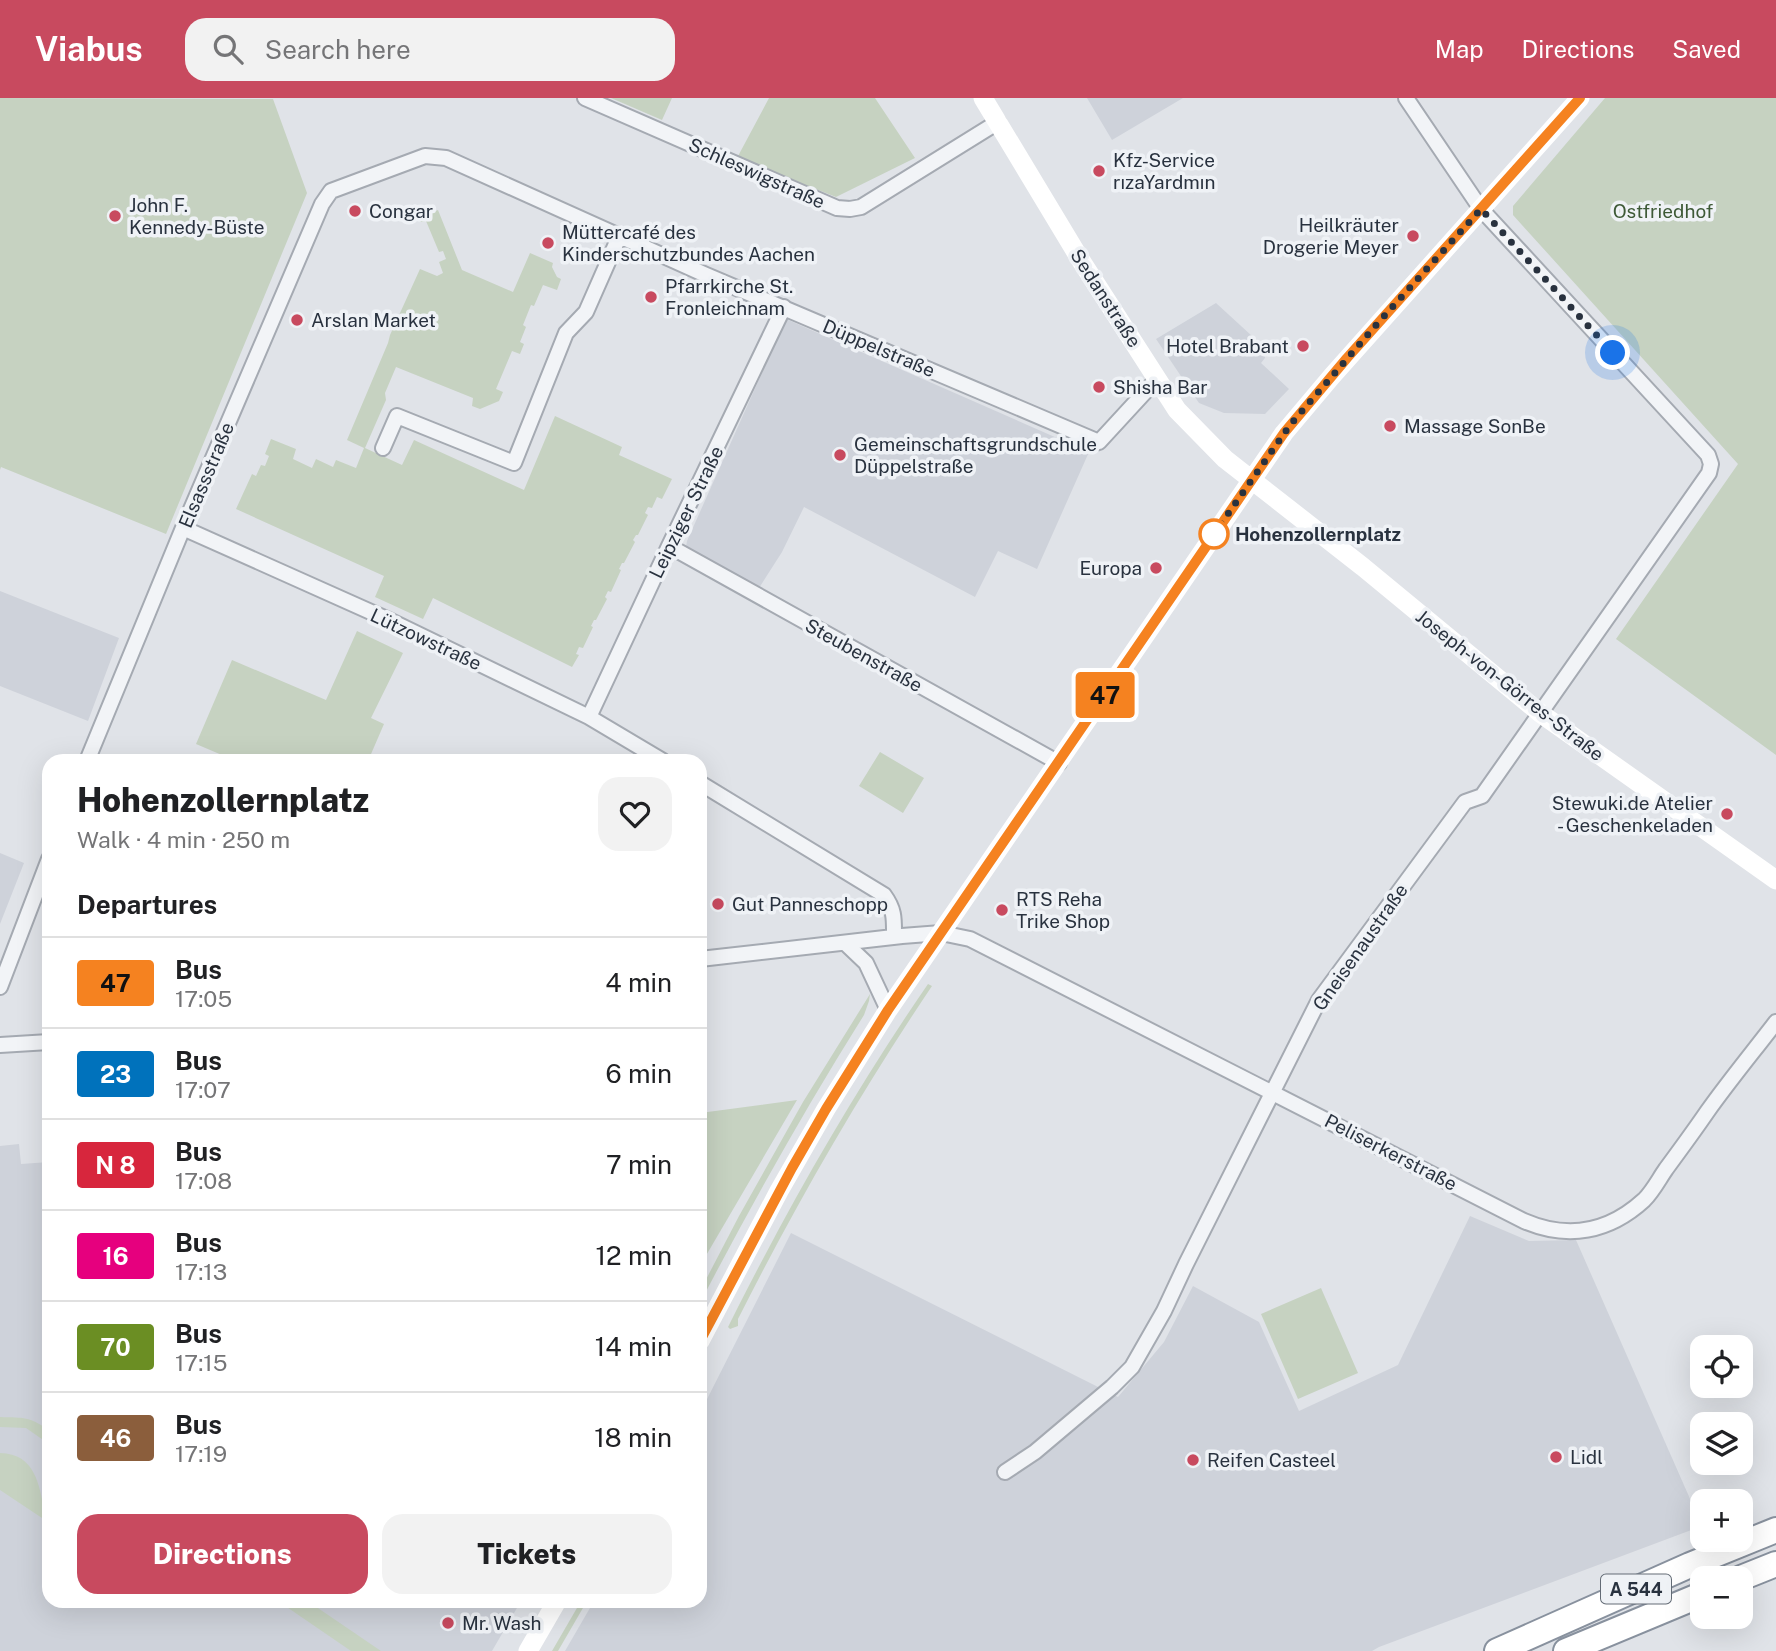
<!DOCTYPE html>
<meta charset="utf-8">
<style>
body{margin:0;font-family:"Public Sans",sans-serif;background:#f2f2f2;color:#202124;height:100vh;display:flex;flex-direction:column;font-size:26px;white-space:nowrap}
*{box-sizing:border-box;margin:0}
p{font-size:23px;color:#757577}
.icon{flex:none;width:38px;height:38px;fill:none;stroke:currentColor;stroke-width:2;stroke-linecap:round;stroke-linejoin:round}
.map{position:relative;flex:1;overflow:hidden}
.side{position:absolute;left:42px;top:656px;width:665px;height:854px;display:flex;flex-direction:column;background:#fff;border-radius:21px;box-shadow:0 7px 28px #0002}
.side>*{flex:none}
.badge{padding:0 14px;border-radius:5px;font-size:24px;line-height:46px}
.buttons{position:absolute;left:1690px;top:1237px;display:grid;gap:14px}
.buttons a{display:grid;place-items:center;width:63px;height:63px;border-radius:14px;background:#fff;box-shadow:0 7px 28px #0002;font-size:35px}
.you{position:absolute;width:35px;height:35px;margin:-18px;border:5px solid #fff;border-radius:50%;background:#1a73e8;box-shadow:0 0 0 10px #1a73e833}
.map>.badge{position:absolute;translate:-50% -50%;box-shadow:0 0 0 4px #fff}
h2{padding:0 35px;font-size:26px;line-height:63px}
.round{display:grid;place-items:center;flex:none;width:74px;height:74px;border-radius:21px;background:#f2f2f2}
.overview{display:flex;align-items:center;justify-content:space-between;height:119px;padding:0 35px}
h1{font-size:33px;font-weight:800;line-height:52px}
.primary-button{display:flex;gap:14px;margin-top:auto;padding:14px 35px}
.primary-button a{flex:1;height:80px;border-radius:21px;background:#c84a5f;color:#fff;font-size:28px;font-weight:800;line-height:80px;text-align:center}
.primary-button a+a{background:#f2f2f2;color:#202124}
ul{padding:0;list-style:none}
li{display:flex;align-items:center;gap:21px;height:91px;padding:0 35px;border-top:2px solid #e0e0e0}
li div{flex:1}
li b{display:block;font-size:26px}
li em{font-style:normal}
li .badge{min-width:77px;font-weight:700;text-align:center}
header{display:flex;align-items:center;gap:42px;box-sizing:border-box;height:98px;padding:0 35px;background:#c84a5f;color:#fff}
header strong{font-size:33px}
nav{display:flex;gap:38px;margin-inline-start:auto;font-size:24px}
.search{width:490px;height:63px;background:#f2f2f2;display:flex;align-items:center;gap:18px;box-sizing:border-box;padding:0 24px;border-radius:21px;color:#757577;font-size:26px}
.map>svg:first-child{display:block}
</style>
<header>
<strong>Viabus</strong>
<div class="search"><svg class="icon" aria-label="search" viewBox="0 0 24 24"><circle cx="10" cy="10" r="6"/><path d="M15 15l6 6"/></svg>Search here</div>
<nav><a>Map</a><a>Directions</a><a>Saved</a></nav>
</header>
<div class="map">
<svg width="1776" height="1553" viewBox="0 0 1776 1553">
<rect width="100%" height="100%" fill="#e0e3e8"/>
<path fill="#ced2da" d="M1087 0H1183L1112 42Z
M1216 205 1264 249 1265 260 1261 265 1289 291 1265 316 1224 315 1199 305 1156 241Z
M786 221 1089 354 1037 471 998 453 975 499 804 409 782 454 759 490 689 454 686 449 687 443Z
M0 493 119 540 88 623 0 588Z
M0 755 24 765 0 826Z
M19 1046 21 1066 49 1064V1503H521L492 1553H0V1048Z
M1470 1118 1529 1143 1576 1142 1702 1428 1379 1549 1372 1553H565L594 1503H700V1315L791 1135 1118 1299 1164 1244 1193 1188 1259 1224 1299 1313 1398 1267Z"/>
<path fill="#c6d2c1" d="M0 0 273 1 307 95 166 436 1 369 0 372Z
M611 0H672L662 22Z
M769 0H875L915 60 836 99 737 60Z
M1605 0H1776V657L1616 541 1738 366 1513 117V108Z
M438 112 462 172 513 194 530 155 553 165 552 169 557 179 561 181 557 192 543 187 534 208 531 207 523 227 526 229 520 244 524 246 520 256 512 253 496 291 503 294 499 303 480 311 472 308 473 300 396 269 385 295 386 302 365 350 402 367 414 342 524 392 555 318 622 349 619 357 672 381 662 401 657 399 652 410 648 409 645 415 648 417 638 437H636L633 442 635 444 624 465H622L619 471 621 472 611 494 608 493 605 499 607 501 596 522H594L591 528 593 529 583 550 579 549 576 556 579 557 572 569 433 500 423 521 375 499 384 478 236 411 252 376 256 378 261 367 265 368 269 358 265 356 271 341 296 351 293 361 312 370 316 361 333 369 336 362 356 370 364 350 347 342 388 245 390 237 420 171 437 178 443 175 439 164 446 161 443 153 439 154 426 123 421 124 419 120Z
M357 533 403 555 371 620 384 626 368 663H236L196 646 232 562 326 602Z
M880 654 924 680 903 715 859 688Z
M928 886 932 888C860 995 796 1106 738 1221V1228L730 1231 728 1229 738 1209C795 1097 857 989 928 886Z
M870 896 869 903 864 917C805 1011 751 1107 700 1205V1193L739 1118 803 1004Z
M797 1002 704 1161 700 1169V1015Z
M1321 1190 1358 1275 1298 1301 1261 1216Z
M0 1319C25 1320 28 1318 49 1332V1346L26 1330 0 1329Z
M0 1355C36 1356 39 1387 45 1415L42 1420 0 1392Z
M278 1503H312V1506L381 1553H351Z
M581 1503H587L558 1553H552Z"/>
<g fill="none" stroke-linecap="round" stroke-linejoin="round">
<g stroke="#a5aab2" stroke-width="18">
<path id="street" d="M585 0 837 110 850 111 861 109 998 24
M383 350 397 318 514 365 566 235 586 214 619 139
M183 430 391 523 589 619 663 663
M669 448 1059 665
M589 619 669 448 784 209
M87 663 183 430 322 106 331 93 425 58 446 60 706 177 1099 344 1157 281
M700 685 884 797C895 812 894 821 894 839
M845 845 866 865 888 912
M700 861 902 838 941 835 970 841 1524 1123C1568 1142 1609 1134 1644 1102 1653 1093 1659 1081 1666 1071 1680 1052 1694 1033 1707 1014 1729 983 1753 954 1776 924
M0 889 49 761
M0 947 49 944
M1005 1374 1035 1354 1112 1289 1132 1269 1164 1213 1186 1166 1319 902 1465 704 1482 698 1709 375 1711 366 1708 357 1481 111 1406 0"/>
</g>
<g stroke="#88919e" stroke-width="28">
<path id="highway" d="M1741 1480 1776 1466
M1497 1553 1690 1467 1776 1432
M1566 1553 1703 1496"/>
</g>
<use href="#street" stroke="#f2f4f7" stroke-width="14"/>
<path stroke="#fff" stroke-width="19" d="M983 0 1080 161 1177 312 1225 361 1363 469 1540 615 1776 782
M700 1243 779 1093 826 1011 888 912 1284 335 1332 278 1580 0
M528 1553 557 1503"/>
<use href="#highway" stroke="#fff" stroke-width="24"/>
</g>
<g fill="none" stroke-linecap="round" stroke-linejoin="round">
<g stroke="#fff" stroke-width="16">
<path id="line" d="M700 1243 792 1070 826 1011 888 912 1284 335 1347 260 1580 0"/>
</g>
<use href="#line" stroke="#f58220" stroke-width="10"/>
<path stroke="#29323f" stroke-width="7" stroke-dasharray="0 12.6" d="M1214 436 1290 327 1377 226 1481 111 1613 255"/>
</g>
<g fill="#c84a5f" stroke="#eff2f6" stroke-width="2.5">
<circle cx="1099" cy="73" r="7"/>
<circle cx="355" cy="113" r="7"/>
<circle cx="115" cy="118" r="7"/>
<circle cx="1413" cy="138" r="7"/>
<circle cx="548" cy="145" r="7"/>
<circle cx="651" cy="199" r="7"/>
<circle cx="297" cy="222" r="7"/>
<circle cx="1303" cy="248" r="7"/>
<circle cx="1099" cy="289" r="7"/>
<circle cx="1390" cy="328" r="7"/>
<circle cx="840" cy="357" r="7"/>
<circle cx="1156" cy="470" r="7"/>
<circle cx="1727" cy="716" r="7"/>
<circle cx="718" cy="806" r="7"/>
<circle cx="1002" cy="812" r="7"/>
<circle cx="1556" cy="1359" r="7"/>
<circle cx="1193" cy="1362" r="7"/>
<circle cx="448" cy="1525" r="7"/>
</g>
<circle fill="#fff" stroke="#f58220" stroke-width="3.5" cx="1214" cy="436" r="14"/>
<g text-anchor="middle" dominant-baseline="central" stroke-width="7" stroke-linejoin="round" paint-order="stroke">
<rect fill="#eff2f6" stroke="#646c76" stroke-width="2" x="1601" y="1476.5" width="70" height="29" rx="5"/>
<g font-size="18" font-weight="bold" fill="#29323f">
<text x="1636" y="1491">A 544</text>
</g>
<g font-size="19" fill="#29323f" stroke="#eff2f6" text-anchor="start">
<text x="1113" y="62">Kfz-Service<tspan x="1113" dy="22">rızaYardmın</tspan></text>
<text x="129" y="107">John F.<tspan x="129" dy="22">Kennedy-Büste</tspan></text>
<text x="369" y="113">Congar</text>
<text x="1399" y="127" text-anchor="end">Heilkräuter<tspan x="1399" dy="22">Drogerie Meyer</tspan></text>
<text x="562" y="134">Müttercafé des<tspan x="562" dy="22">Kinderschutzbundes Aachen</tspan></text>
<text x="665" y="188">Pfarrkirche St.<tspan x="665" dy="22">Fronleichnam</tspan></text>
<text x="311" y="222">Arslan Market</text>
<text x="1289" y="248" text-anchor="end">Hotel Brabant</text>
<text x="1113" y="289">Shisha Bar</text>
<text x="1404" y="328">Massage SonBe</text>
<text x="854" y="346">Gemeinschaftsgrundschule<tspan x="854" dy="22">Düppelstraße</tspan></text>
<text x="1142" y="470" text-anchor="end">Europa</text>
<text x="1713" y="705" text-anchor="end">Stewuki.de Atelier<tspan x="1713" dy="22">- Geschenkeladen</tspan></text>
<text x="1016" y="801">RTS Reha<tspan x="1016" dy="22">Trike Shop</tspan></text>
<text x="732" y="806">Gut Panneschopp</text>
<text x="1570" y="1359">Lidl</text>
<text x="1207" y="1362">Reifen Casteel</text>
<text x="462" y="1525">Mr. Wash</text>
</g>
<g font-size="19" fill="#29323f" stroke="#eff2f6">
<text transform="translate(757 75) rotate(24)">Schleswigstraße</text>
<text transform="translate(1106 200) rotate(57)">Sedanstraße</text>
<text transform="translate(879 250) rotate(23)">Düppelstraße</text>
<text transform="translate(206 377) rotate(-67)">Elsassstraße</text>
<text transform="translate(686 414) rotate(-64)">Leipziger Straße</text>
<text transform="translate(426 541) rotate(25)">Lützowstraße</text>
<text transform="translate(864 557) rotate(29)">Steubenstraße</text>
<text transform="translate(1510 587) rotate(38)">Joseph-von-Görres-Straße</text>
<text transform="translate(1360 849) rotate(-55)">Gneisenaustraße</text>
<text transform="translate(1391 1054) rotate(27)">Peliserkerstraße</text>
</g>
<g font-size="19" fill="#3e5a37" stroke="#eff2f6">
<text x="1663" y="113">Ostfriedhof</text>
</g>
<g font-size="19" font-weight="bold" fill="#29323f" stroke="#eff2f6" text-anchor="start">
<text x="1235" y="436">Hohenzollernplatz</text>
</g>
</g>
</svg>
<div class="buttons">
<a><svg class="icon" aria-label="locate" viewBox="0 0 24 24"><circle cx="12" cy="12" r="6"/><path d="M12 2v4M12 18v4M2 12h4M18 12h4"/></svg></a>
<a><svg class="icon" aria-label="layers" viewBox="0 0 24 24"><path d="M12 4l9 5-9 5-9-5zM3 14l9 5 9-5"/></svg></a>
<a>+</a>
<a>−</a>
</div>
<div class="you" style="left:1613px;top:255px"></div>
<b class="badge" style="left:1105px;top:597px;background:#f58220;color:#111">47</b>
<section class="side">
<div class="overview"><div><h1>Hohenzollernplatz</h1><p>Walk · 4 min · 250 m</p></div><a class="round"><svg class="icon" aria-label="heart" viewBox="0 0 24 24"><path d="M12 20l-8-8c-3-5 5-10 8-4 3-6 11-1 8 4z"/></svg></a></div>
<h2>Departures</h2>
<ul>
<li><span class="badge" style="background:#f58220;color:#111">47</span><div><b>Bus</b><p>17:05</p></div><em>4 min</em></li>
<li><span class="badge" style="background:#0072bc;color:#fff">23</span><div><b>Bus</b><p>17:07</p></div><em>6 min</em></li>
<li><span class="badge" style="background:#d7263d;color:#fff">N 8</span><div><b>Bus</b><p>17:08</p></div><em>7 min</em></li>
<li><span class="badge" style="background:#e6007e;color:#fff">16</span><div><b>Bus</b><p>17:13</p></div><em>12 min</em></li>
<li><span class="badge" style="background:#6b8e23;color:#fff">70</span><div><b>Bus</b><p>17:15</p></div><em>14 min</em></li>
<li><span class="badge" style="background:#8b5e3c;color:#fff">46</span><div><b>Bus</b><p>17:19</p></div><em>18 min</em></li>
</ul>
<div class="primary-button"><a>Directions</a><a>Tickets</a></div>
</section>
</div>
